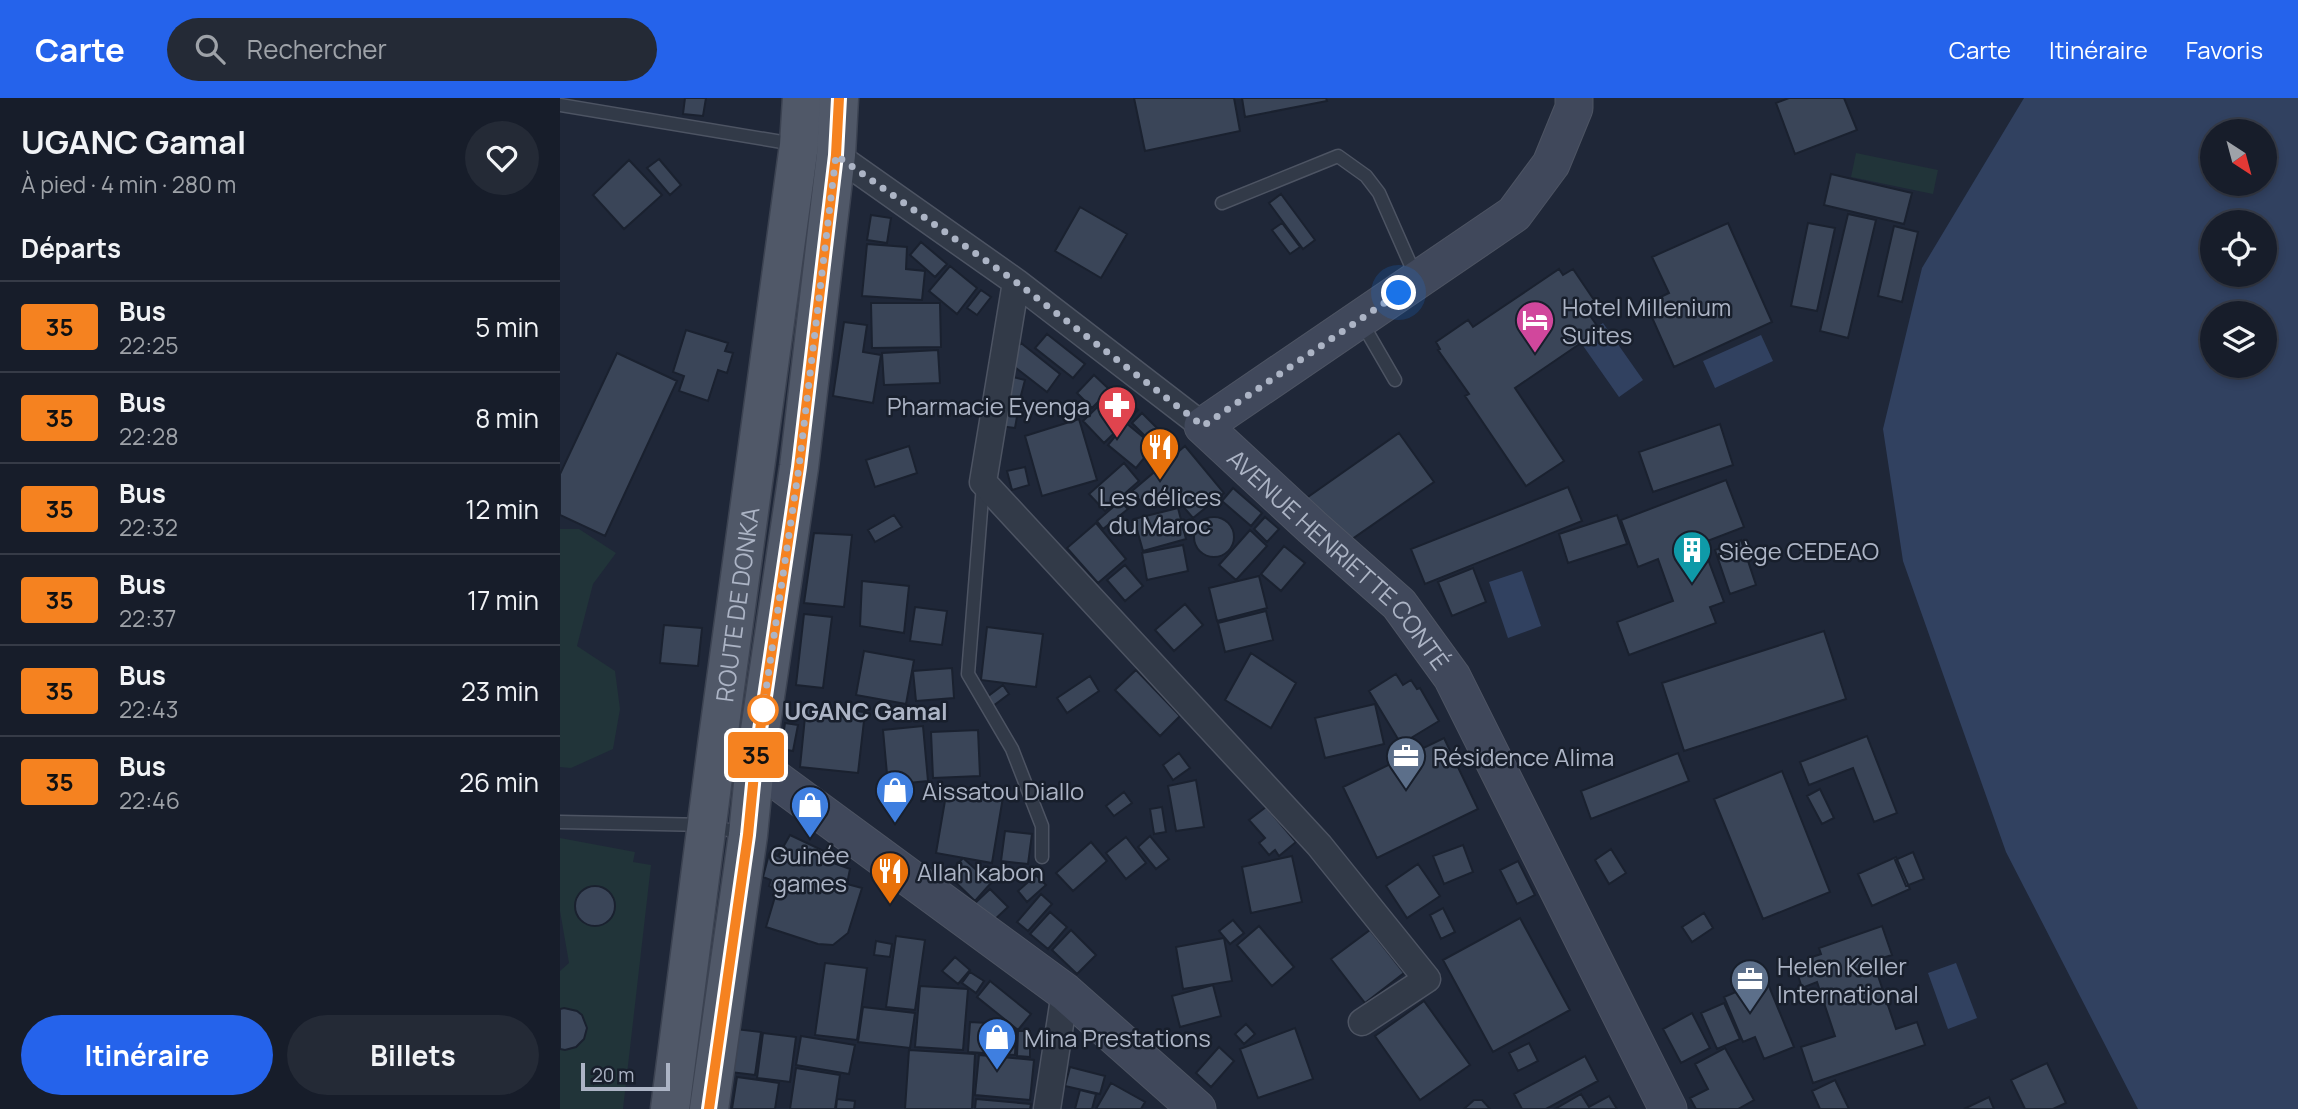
<!DOCTYPE html>
<html lang="fr">
<meta charset="utf-8">
<style>
body{margin:0;font-family:Manrope,sans-serif;background:#242a36;color:#f1f3f6;height:100vh;display:flex;flex-direction:column;font-size:26px;white-space:nowrap}
*{box-sizing:border-box;margin:0}
p{font-size:23px;color:#9ea2a8}
.icon{flex:none;width:38px;height:38px;fill:none;stroke:currentColor;stroke-width:2;stroke-linecap:round;stroke-linejoin:round}
.map{position:relative;flex:1;overflow:hidden}
.details{display:flex;flex-direction:column;background:#171d2a;width:560px}
.details>*{flex:none}
.badge{padding:0 14px;border-radius:5px;font-size:24px;line-height:46px}
.needle{width:46px;rotate:144deg}
.tools{position:absolute;left:1640px;top:21px;display:grid;gap:14px}
.tools a{display:grid;place-items:center;width:77px;height:77px;border-radius:50%;background:#171d2a;box-shadow:0 4px 10px #0003,0 0 0 2px #363b47;font-size:35px}
.scale{position:absolute;left:21px;bottom:18px;width:89px;box-sizing:border-box;padding-left:7px;border:4px solid #acb4c5;border-top:0;font-size:19px;line-height:24px;white-space:nowrap;color:#acb4c5;-webkit-text-stroke:5px #181f2c;paint-order:stroke}
.you{position:absolute;width:35px;height:35px;margin:-18px;border:5px solid #fff;border-radius:50%;background:#1a73e8;box-shadow:0 0 0 10px #1a73e833}
.map>.badge{position:absolute;translate:-50% -50%;box-shadow:0 0 0 4px #fff}
h2{padding:0 21px;font-size:26px;line-height:63px}
.round{display:grid;place-items:center;flex:none;width:74px;height:74px;border-radius:37px;background:#242a36}
.head{display:flex;align-items:center;justify-content:space-between;height:119px;padding:0 21px}
h1{font-size:33px;font-weight:700;line-height:52px}
.cta{display:flex;gap:14px;margin-top:auto;padding:14px 21px}
.cta a{flex:1;height:80px;border-radius:42px;background:#2563eb;color:#fff;font-size:28px;font-weight:700;line-height:80px;text-align:center}
.cta a+a{background:#242a36;color:#f1f3f6}
ul{padding:0;list-style:none}
li{display:flex;align-items:center;gap:21px;height:91px;padding:0 21px;border-top:2px solid #363b47}
li div{flex:1}
li b{display:block;font-size:26px}
li em{font-style:normal}
li .badge{min-width:77px;font-weight:700;text-align:center}
header{display:flex;align-items:center;gap:42px;box-sizing:border-box;height:98px;padding:0 35px;background:#2563eb;color:#fff}
header strong{font-size:33px}
nav{display:flex;gap:38px;margin-inline-start:auto;font-size:24px}
.search{width:490px;height:63px;background:#242a36;display:flex;align-items:center;gap:18px;box-sizing:border-box;padding:0 24px;border-radius:38px;color:#9ea2a8;font-size:26px}
main{display:flex;flex:1;min-height:0}
.map>svg:first-child{display:block}
</style>
<header>
<strong>Carte</strong>
<div class="search"><svg class="icon" aria-label="search" viewBox="0 0 24 24"><circle cx="10" cy="10" r="6"/><path d="M15 15l6 6"/></svg>Rechercher</div>
<nav><a>Carte</a><a>Itinéraire</a><a>Favoris</a></nav>
</header>
<main>
<section class="details">
<div class="head"><div><h1>UGANC Gamal</h1><p>À pied · 4 min · 280 m</p></div><a class="round"><svg class="icon" aria-label="heart" viewBox="0 0 24 24"><path d="M12 20l-8-8c-3-5 5-10 8-4 3-6 11-1 8 4z"/></svg></a></div>
<h2>Départs</h2>
<ul>
<li><span class="badge" style="background:#f58220;color:#111">35</span><div><b>Bus</b><p>22:25</p></div><em>5 min</em></li>
<li><span class="badge" style="background:#f58220;color:#111">35</span><div><b>Bus</b><p>22:28</p></div><em>8 min</em></li>
<li><span class="badge" style="background:#f58220;color:#111">35</span><div><b>Bus</b><p>22:32</p></div><em>12 min</em></li>
<li><span class="badge" style="background:#f58220;color:#111">35</span><div><b>Bus</b><p>22:37</p></div><em>17 min</em></li>
<li><span class="badge" style="background:#f58220;color:#111">35</span><div><b>Bus</b><p>22:43</p></div><em>23 min</em></li>
<li><span class="badge" style="background:#f58220;color:#111">35</span><div><b>Bus</b><p>22:46</p></div><em>26 min</em></li>
</ul>
<div class="cta"><a>Itinéraire</a><a>Billets</a></div>
</section>
<div class="map">
<svg width="1738" height="1011" viewBox="0 0 1738 1011">
<rect width="100%" height="100%" fill="#1f2738"/>
<path fill="#213439" d="M1296 55 1378 72 1373 96 1291 79Z
M0 431H19L56 455 33 486 17 548 55 573 60 611 53 651 11 670 0 669Z
M0 740 75 754 73 764 91 767 63 1011H0V873L9 865 0 813Z"/>
<path fill="#314160" fill-rule="evenodd" d="M1464 0H1738V1011H1578L1446 754 1343 463 1323 331 1362 170ZM1704 33V86H1652V33ZM1704 124V177H1652V124ZM1704 215V268H1652V215Z
M1043 225 1083 282 1059 299 1019 242Z
M1201 237 1213 263 1155 290 1143 263Z
M962 473 981 528 948 540 929 484Z
M1396 865 1417 920 1388 931 1368 875Z"/>
<path fill="#3a4558" stroke="#1a212f" stroke-width="2" d="M125 0H146L143 18 123 16Z
M574 0H674L680 33 585 53Z
M682 0H766L767 3 685 19Z
M1229 0H1284L1297 32 1235 56 1216 5Z
M99 61 121 87 110 97 87 70Z
M69 62 102 97 64 131 33 97Z
M1271 76 1352 95 1344 126 1264 107Z
M721 96 755 142 743 151 709 105Z
M520 109 567 136 541 180 495 153Z
M1288 116 1316 122 1288 240 1260 233Z
M311 117 331 120 327 145 307 142Z
M722 125 740 149 730 156 712 132Z
M1168 125 1212 224 1114 269 1086 206 1109 195 1092 159Z
M1248 125 1275 130 1257 213 1231 208Z
M1334 128 1358 134 1342 204 1318 198Z
M361 144 387 166 375 179 350 157Z
M307 146 347 149 346 171 365 173 362 202 302 198Z
M390 168 417 190 397 216 369 193Z
M999 171 1003 177 1013 171 1034 202 1024 209 1040 232 955 290 1004 363 966 388 905 298 909 296 878 252 880 251 876 244 908 222 913 229Z
M421 192 431 199 417 217 407 210Z
M311 205H380L381 249 312 250Z
M284 224 307 227 303 254 321 257 313 305 273 298Z
M126 232 168 245 165 253 173 255 167 275 158 272 148 303 119 293 124 278 113 274Z
M487 236 525 266 513 280 475 250Z
M461 245 500 276 487 294 447 263Z
M378 252 380 285 324 287 322 255Z
M57 255 117 283 45 438 0 417V376Z
M534 277 550 292 532 310 517 295Z
M453 279 465 282 459 305 447 303Z
M557 290 578 312 544 345 523 323Z
M442 310 458 313 455 330 439 328Z
M582 315 597 330 587 340 572 325Z
M519 321 537 382 482 398 465 338Z
M566 325 594 348 576 370 548 347Z
M1160 326 1173 367 1093 394 1079 354Z
M839 335 874 384 772 455 738 406Z
M349 348 357 375 315 389 306 362Z
M625 348 664 395 633 420 616 400 606 409 593 393 581 404 572 393Z
M564 365 579 383 545 413 529 396Z
M465 369 469 387 452 392 447 373Z
M1166 382 1184 429 1142 445 1164 504 1150 509 1156 525 1069 557 1057 524 1113 503 1098 461 1078 469 1061 422Z
M1008 389 1022 423 865 486 851 451Z
M673 390 702 415 691 428 662 403Z
M560 403 568 411 543 431 537 423Z
M618 410 626 441 583 453 574 421Z
M334 417 342 429 315 444 308 432Z
M1057 417 1067 446 1008 465 999 436Z
M705 419 719 431 707 444 694 431Z
M634 439a20 20 0 1 1 40 0a20 20 0 1 1-40 0Z
M536 425 566 461 538 485 507 450Z
M690 432 707 448 676 482 659 467Z
M254 435 292 437 284 509 244 505Z
M1181 442 1196 487 1170 496 1155 452Z
M623 447 628 473 587 482 582 455Z
M724 448 745 465 721 493 701 476Z
M565 467 583 488 565 503 547 482Z
M913 470 926 504 892 518 878 484Z
M699 478 707 510 657 523 649 490Z
M302 483 349 488 344 535 300 528Z
M625 506 643 527 614 553 595 532Z
M355 509 387 513 382 547 350 543Z
M706 513 713 542 665 554 658 525Z
M244 516 272 519 263 590 236 587Z
M104 527 142 530 138 568 100 565Z
M427 529 483 536 476 589 421 582Z
M1264 533 1286 601 1124 653 1102 585Z
M304 553 354 562 346 606 296 597Z
M691 555 736 585 711 630 665 602Z
M392 570 394 600 356 603 353 573Z
M576 572 620 618 600 638 555 592Z
M836 576 843 587 851 582 857 591 860 590 879 623 841 646 809 593Z
M530 578 539 593 507 615 497 600Z
M443 587 449 596 433 608 427 599Z
M815 606 824 646 765 660 755 620Z
M246 609 305 614 298 675 240 669Z
M225 625 238 627 233 653 221 651Z
M363 628 368 683 328 687 323 632Z
M418 632 420 678 373 680 371 634Z
M1307 638 1337 715 1314 724 1293 670 1249 687 1240 664Z
M884 640 918 711 817 760 783 689Z
M619 655 630 670 613 682 603 667Z
M1118 655 1129 683 1031 721 1021 693Z
M1222 673 1270 794 1203 821 1154 701Z
M636 682 644 729 616 733 608 688Z
M387 691 443 699 432 765 376 755Z
M1260 691 1274 720 1262 726 1247 698Z
M564 694 572 705 554 718 546 708Z
M602 709 606 734 594 736 590 711Z
M706 709 736 744 719 758 715 752 709 757 699 745 705 740 689 722Z
M445 733 472 736 468 766 441 763Z
M230 737 268 755 265 762 290 771 287 786 302 790 288 835 273 847 258 846 206 829 217 792 209 788 211 782 203 779 209 756 218 758Z
M590 738 609 761 596 771 578 749Z
M566 739 586 765 566 781 546 755Z
M531 744 547 763 513 793 496 775Z
M903 747 913 774 884 786 873 758Z
M1051 751 1066 775 1049 786 1035 762Z
M1353 754 1364 781 1346 788 1335 762Z
M732 758 742 804 691 815 682 769Z
M1336 759 1350 791 1312 808 1298 776Z
M403 760 431 785 415 803 388 777Z
M958 763 975 797 957 806 940 772Z
M858 766 880 798 847 820 826 788Z
M476 777 486 787 467 804 458 793Z
M15 808a20 20 0 1 1 40 0a20 20 0 1 1-40 0Z
M430 791 448 809 431 825 413 807Z
M481 796 492 806 468 833 457 824Z
M883 810 895 834 881 841 870 817Z
M490 814 507 829 488 851 470 836Z
M1144 815 1153 830 1132 844 1122 829Z
M960 820 1010 912 933 954 883 862Z
M673 822 684 835 670 846 659 833Z
M699 828 734 869 712 888 677 847Z
M1322 828 1332 857 1313 863 1336 931 1357 924 1365 947 1253 985 1241 949 1275 938 1257 884 1242 890 1235 868 1249 863V860L1261 856 1259 850Z
M511 832 536 857 517 876 492 852Z
M810 832 844 875 805 905 771 861Z
M336 838 365 842 355 912 326 909Z
M664 840 672 883 623 891 616 849Z
M316 843 332 846 330 859 314 857Z
M395 859 410 872 398 886 382 873Z
M265 865 307 870 297 942 255 937Z
M410 874 424 883 416 895 402 885Z
M1206 881 1234 949 1204 961 1195 939 1183 944 1164 899Z
M430 883 471 916 458 932 417 899Z
M653 887 661 918 620 929 612 898Z
M360 888 408 891 403 952 355 949Z
M864 903 910 967 860 1002 815 938Z
M1164 905 1180 941 1157 951 1141 915Z
M303 909 355 915 350 950 298 944Z
M4 910 17 913 22 917 27 930 24 941 16 949 5 952 0 951V911Z
M1132 915 1150 950 1121 965 1103 931Z
M410 924 445 926 444 932 456 933 455 957 408 954Z
M686 926 695 936 684 946 675 936Z
M167 930 201 934 195 977 162 973Z
M735 930 753 981 698 1000 680 951Z
M458 933H470V959L457 958Z
M203 935 236 939 230 984 197 980Z
M241 938 295 947 289 976 236 967Z
M969 945 978 963 958 973 949 955Z
M659 949 674 963 651 989 636 975Z
M1165 950 1194 1002 1178 1011H1136L1130 1000 1148 991 1135 966Z
M349 952 415 956 412 1011H345Z
M419 957 474 962 470 1002 415 997Z
M1025 958 1038 983 986 1011H962L954 996Z
M1487 965 1506 1005 1493 1011H1465L1451 982Z
M510 969 545 978 540 996 505 988Z
M236 970 280 977 275 1011H230Z
M177 979 219 985 215 1011H172Z
M1275 982 1289 1011H1260L1252 993Z
M551 985 585 1004 581 1011H536Z
M520 992 536 996 532 1011H515Z
M1021 996 1029 1009 1049 998 1057 1011H995Z
M1429 999 1434 1011H1404Z
M277 1001 295 1003 294 1011H276Z
M416 1001 471 1006 470 1011H415Z
M914 1002H922L930 1011H904Z"/>
<g fill="none" stroke-linecap="round" stroke-linejoin="round">
<g stroke="#4d5463" stroke-width="15">
<path id="lane" d="M0 7 234 46
M662 105 778 58 806 78 819 95 856 179
M802 225 835 282
M423 387 408 576 452 651 482 728V759
M0 724 148 727 184 736"/>
</g>
<g stroke="#4d5463" stroke-width="29">
<path id="street" d="M276 57 456 184 643 328
M456 184 423 384 759 747 867 881 802 924
M487 1011 505 894"/>
</g>
<g stroke="#4d5463" stroke-width="39">
<g id="secondary">
<path id="s1" d="M1014 0V10L991 66 954 116 643 328 752 429 839 506 892 579 1108 1011"/>
<path d="M173 650 505 894 637 1011"/>
</g>
</g>
<g stroke="#3c4352" stroke-width="41">
<g id="primary">
<path id="s2" d="M110 1011 157 648 239 47 242 0"/>
<path d="M149 1011 188 737 195 666 239 369 276 57 279 0"/>
</g>
</g>
<use href="#lane" stroke="#323a48" stroke-width="12"/>
<use href="#street" stroke="#323a48" stroke-width="26"/>
<use href="#secondary" stroke="#40485b" stroke-width="37"/>
<use href="#primary" stroke="#505868" stroke-width="38"/>
</g>
<g fill="none" stroke-linecap="round" stroke-linejoin="round">
<g stroke="#fff" stroke-width="16">
<path id="line" d="M149 1011 188 737 195 666 239 369 276 57 279 0"/>
</g>
<use href="#line" stroke="#f58220" stroke-width="10"/>
<path stroke="#acb4c5" stroke-width="7" stroke-dasharray="0 12.6" d="M203 612 239 369 276 57 456 184 643 328 839 195"/>
</g>
<defs>
<g id="hotel-pin" transform="scale(2.0125)"><path d="M0 17L-7.5 6A9.5 9.5 0 1 1 7.5 6Z" fill="#d1479c" stroke="#181f2c"/><path d="M-6-4.5h1.5V1H6V5H4.5V3h-9V5H-6ZM-4 0a1.8 1.8 0 1 1 3.6 0ZM.5 0V-2.5h3Q6-2.5 6 0Z" fill="#fff"/></g>
<g id="pharmacy-pin" transform="scale(2.0125)"><path d="M0 17L-7.5 6A9.5 9.5 0 1 1 7.5 6Z" fill="#e0444e" stroke="#181f2c"/><path d="M-2-6h4v4h4v4h-4v4h-4v-4h-4v-4h4Z" fill="#fff"/></g>
<g id="restaurant-pin" transform="scale(2.0125)"><path d="M0 17L-7.5 6A9.5 9.5 0 1 1 7.5 6Z" fill="#e8710a" stroke="#181f2c"/><path d="M-5-6h1v4h1v-4h1v4h1v-4h1v5L-1.5 .5V6h-2V.5L-5-1ZM5-6V6H3V1.5H1.5Q1.5-4 5-6Z" fill="#fff"/></g>
<g id="building-pin" transform="scale(2.0125)"><path d="M0 17L-7.5 6A9.5 9.5 0 1 1 7.5 6Z" fill="#0f9aa8" stroke="#181f2c"/><path d="M-4-6H4V6H1V3H-1V6H-4ZM-2.5-4.3h1.7v1.8h-1.7ZM.8-4.3h1.7v1.8H.8ZM-2.5-1h1.7V.8h-1.7ZM.8-1h1.7V.8H.8Z" fill="#fff"/></g>
<g id="office-pin" transform="scale(2.0125)"><path d="M0 17L-7.5 6A9.5 9.5 0 1 1 7.5 6Z" fill="#5c6f8a" stroke="#181f2c"/><path d="M-6-3h4V-5.5h4V-3h4V5H-6ZM-1-4.5V-3h2v-1.5ZM-6 0V1H6V0Z" fill="#fff"/></g>
<g id="shop-pin" transform="scale(2.0125)"><path d="M0 17L-7.5 6A9.5 9.5 0 1 1 7.5 6Z" fill="#3f7fe0" stroke="#181f2c"/><path d="M-5-2.5h2.3a2.7 3.5 0 0 1 5.4 0H5L5.5 6h-11ZM-1.5-2.5h3a1.5 2.3 0 0 0-3 0Z" fill="#fff"/></g>
</defs>
<g fill-rule="evenodd">
<use href="#hotel-pin" x="975" y="222"/>
<use href="#pharmacy-pin" x="557" y="307"/>
<use href="#restaurant-pin" x="600" y="349"/>
<use href="#building-pin" x="1132" y="452"/>
<use href="#office-pin" x="846" y="658"/>
<use href="#shop-pin" x="335" y="692"/>
<use href="#shop-pin" x="250" y="707"/>
<use href="#restaurant-pin" x="330" y="773"/>
<use href="#office-pin" x="1190" y="881"/>
<use href="#shop-pin" x="437" y="939"/>
</g>
<circle fill="#fff" stroke="#f58220" stroke-width="3.5" cx="203" cy="612" r="14"/>
<g text-anchor="middle" dominant-baseline="central" stroke-width="5" stroke-linejoin="round" paint-order="stroke">
<g font-size="24" fill="#acb4c5" stroke="#181f2c" text-anchor="start">
<text x="1002" y="208">Hotel Millenium<tspan x="1002" dy="28">Suites</tspan></text>
<text x="530" y="307" text-anchor="end">Pharmacie Eyenga</text>
<text x="600" y="398" text-anchor="middle">Les délices<tspan x="600" dy="28">du Maroc</tspan></text>
<text x="1159" y="452">Siège CEDEAO</text>
<text x="873" y="658">Résidence Alima</text>
<text x="362" y="692">Aissatou Diallo</text>
<text x="250" y="756" text-anchor="middle">Guinée<tspan x="250" dy="28">games</tspan></text>
<text x="357" y="773">Allah kabon</text>
<text x="1217" y="867">Helen Keller<tspan x="1217" dy="28">International</tspan></text>
<text x="464" y="939">Mina Prestations</text>
</g>
<g font-size="24" fill="#acb4c5" stroke="#181f2c">
<text stroke="none"><textPath href="#s1" startOffset="700">AVENUE HENRIETTE CONTÉ</textPath></text>
<text stroke="none"><textPath href="#s2" startOffset="509">ROUTE DE DONKA</textPath></text>
</g>
<g font-size="24" font-weight="bold" fill="#acb4c5" stroke="#181f2c" text-anchor="start">
<text x="224" y="612">UGANC Gamal</text>
</g>
</g>
</svg>
<div class="tools">
<a><svg class="needle" viewBox="-14 -14 28 28"><path d="M0-13l5 13h-10z" fill="#e53935"/><path d="M0 13l5-13h-10z" fill="#9ea2a8"/></svg></a>
<a><svg class="icon" aria-label="locate" viewBox="0 0 24 24"><circle cx="12" cy="12" r="6"/><path d="M12 2v4M12 18v4M2 12h4M18 12h4"/></svg></a>
<a><svg class="icon" aria-label="layers" viewBox="0 0 24 24"><path d="M12 4l9 5-9 5-9-5zM3 14l9 5 9-5"/></svg></a>
</div>
<div class="scale">20 m</div>
<div class="you" style="left:839px;top:195px"></div>
<b class="badge" style="left:196px;top:657px;background:#f58220;color:#111">35</b>
</div>
</main>
